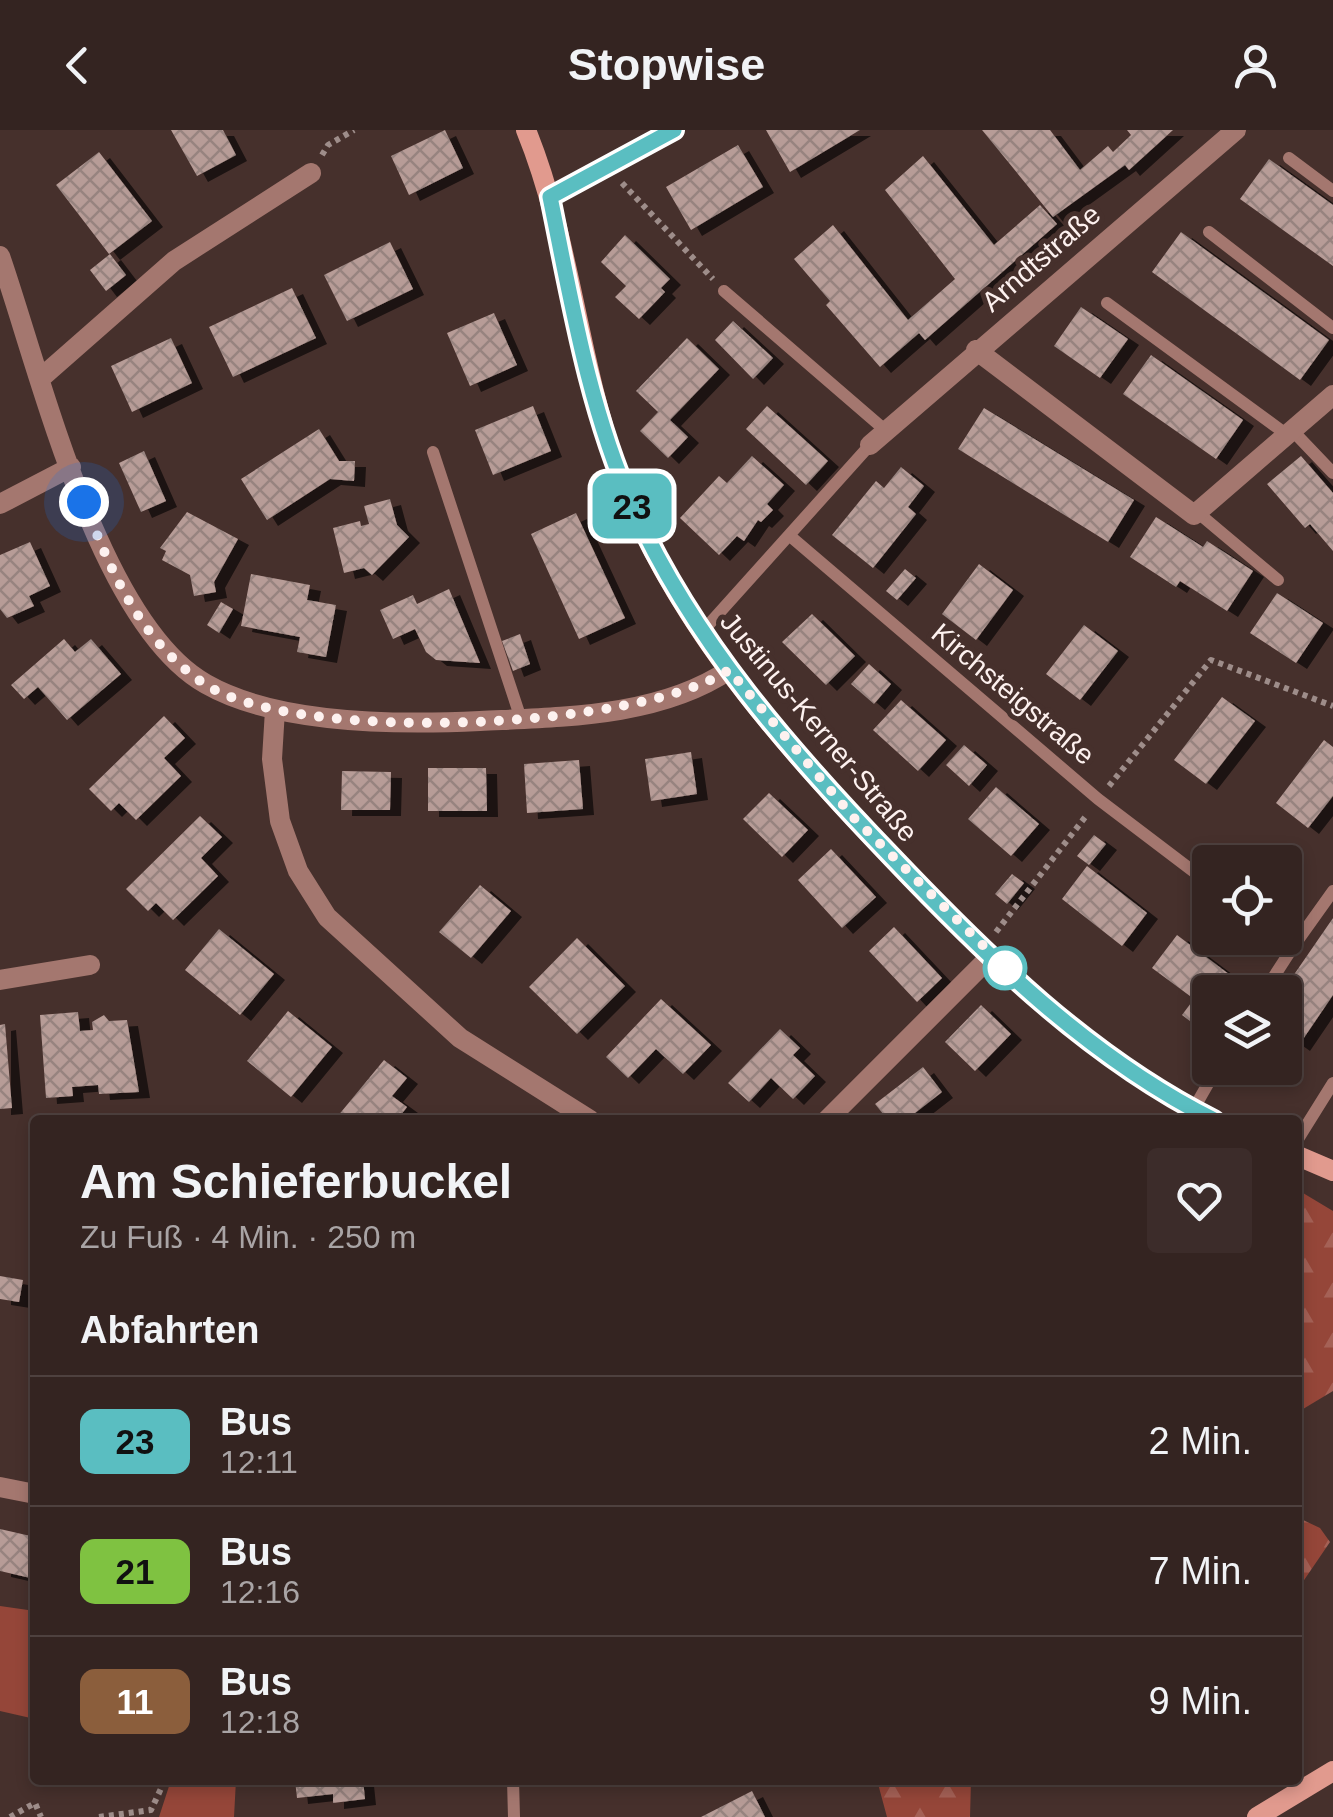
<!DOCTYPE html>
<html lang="de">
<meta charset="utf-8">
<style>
body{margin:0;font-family:Arial,sans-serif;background:#3c2c2a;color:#f1f3f6;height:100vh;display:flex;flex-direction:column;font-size:38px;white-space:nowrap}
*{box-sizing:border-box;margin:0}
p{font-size:32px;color:#a9a4a5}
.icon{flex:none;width:55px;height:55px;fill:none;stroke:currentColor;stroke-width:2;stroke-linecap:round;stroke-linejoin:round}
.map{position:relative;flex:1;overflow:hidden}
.drawer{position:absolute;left:30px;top:985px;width:1272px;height:670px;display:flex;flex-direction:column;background:#342421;border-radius:10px;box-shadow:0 5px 15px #0003,0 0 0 2px #4e413f}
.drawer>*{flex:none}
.badge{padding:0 20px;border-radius:15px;font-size:35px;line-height:65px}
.controls{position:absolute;left:1192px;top:715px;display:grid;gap:20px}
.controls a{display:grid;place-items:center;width:110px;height:110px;border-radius:10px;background:#342421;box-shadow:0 5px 15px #0003,0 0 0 2px #4e413f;font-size:50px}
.you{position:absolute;width:50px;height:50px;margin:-25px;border:8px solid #fff;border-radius:50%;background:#1a73e8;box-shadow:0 0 0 15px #1a73e833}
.map>.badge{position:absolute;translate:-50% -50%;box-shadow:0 0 0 5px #fff}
h2{padding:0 50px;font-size:38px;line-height:90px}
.round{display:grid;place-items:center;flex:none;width:105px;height:105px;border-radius:10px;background:#3c2c2a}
.overview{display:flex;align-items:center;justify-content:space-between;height:170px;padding:0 50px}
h1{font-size:48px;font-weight:700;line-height:75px}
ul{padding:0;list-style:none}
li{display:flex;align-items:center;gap:30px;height:130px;padding:0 50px;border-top:2px solid #4e413f}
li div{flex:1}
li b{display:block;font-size:38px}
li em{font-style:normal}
li .badge{min-width:110px;font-weight:700;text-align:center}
header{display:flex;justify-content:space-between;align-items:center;height:130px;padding:0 50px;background:#342421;font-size:45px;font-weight:700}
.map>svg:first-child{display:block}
</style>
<header><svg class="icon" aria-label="back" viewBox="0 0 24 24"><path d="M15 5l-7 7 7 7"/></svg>Stopwise<svg class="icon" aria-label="person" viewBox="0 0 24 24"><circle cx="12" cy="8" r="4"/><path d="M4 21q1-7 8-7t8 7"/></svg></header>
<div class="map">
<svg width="1333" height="1687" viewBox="0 0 1333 1687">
<defs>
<pattern id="forest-firs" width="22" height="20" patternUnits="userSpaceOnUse" patternTransform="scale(2.5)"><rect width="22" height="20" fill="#954639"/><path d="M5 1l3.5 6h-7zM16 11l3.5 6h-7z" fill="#a56156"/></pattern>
<pattern id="building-cross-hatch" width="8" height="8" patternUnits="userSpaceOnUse" patternTransform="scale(2.5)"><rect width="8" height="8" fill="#b79c97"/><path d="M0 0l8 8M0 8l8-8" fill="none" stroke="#97837f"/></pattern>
<filter id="shadow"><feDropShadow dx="11" dy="6" stdDeviation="0" flood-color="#0009"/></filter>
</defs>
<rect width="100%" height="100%" fill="#46302c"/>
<path fill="#954639" d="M0 1476 35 1481V1589L0 1581Z
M171 1650H236L234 1687H159Z"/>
<path fill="url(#forest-firs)" d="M1298 1060 1333 1081V1261L1298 1282Z
M1301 1389 1320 1398 1330 1412 1298 1459Z
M877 1650H971L970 1687H887Z"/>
<path fill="url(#building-cross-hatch)" filter="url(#shadow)" d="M171 0H223L236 25 197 46Z
M445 0 463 38 409 65 391 26Z
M766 0H860L790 42Z
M982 0H1050L1080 40 1108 16 1113 22 1131 5 1127 0H1173L1129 40 1125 35 1053 87Z
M738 15 763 57 691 100 666 57Z
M99 22 152 91 109 124 56 55Z
M923 26 994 115 1040 75 1057 94 925 210 919 203 880 237 826 175 830 171 794 129 833 95 908 190 955 149 885 60Z
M1269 29 1333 75V136L1240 69Z
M1181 102 1329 210 1300 250 1152 142Z
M625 105 670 149 661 158 665 162 639 189 615 167 626 156 601 132Z
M390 112 413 159 347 191 324 145Z
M110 124 126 145 106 161 90 140Z
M292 158 316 208 233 247 209 197Z
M1081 177 1128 209 1100 248 1054 216Z
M494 183 517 235 470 256 447 203Z
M733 191 773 228 753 249 715 210Z
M171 208 192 253 132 282 111 236Z
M687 208 719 239 670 290 688 307 668 328 640 301 658 282 636 261Z
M1151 225 1243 290 1216 329 1123 264Z
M533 276 551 321 493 345 475 300Z
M767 276 828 331 806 355 746 299Z
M984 278 1134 370 1108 412 958 319Z
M319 299 339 331H355L354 351 330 349 267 390 241 349Z
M144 321 166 371 141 382 119 333Z
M752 326 784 355 767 374 773 380 761 392 758 390 744 411 737 406 719 425 680 388 719 346 727 353Z
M1301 326 1333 363V421L1310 394 1305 398 1267 354Z
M901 337 924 356 908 377 916 384 873 438 832 405 876 351 884 358Z
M390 369 397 395 409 407 372 445 364 438 344 443 333 398 360 391 361 396 369 394 364 376Z
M187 382 238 409 214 452 216 462 194 466 190 445 162 430 166 421 160 418Z
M576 383 625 488 579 509 531 404Z
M1156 387 1203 417 1207 411 1253 441 1227 481 1180 451 1176 457 1130 427Z
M30 412 50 456 29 466 34 476 7 488 0 479V425Z
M979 434 1013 460 976 510 942 484Z
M905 439 916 448 897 470 886 461Z
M251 444 310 455 307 470 336 475 326 527 297 522 300 507 241 496Z
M449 459 480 533 436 530 426 522 415 499 393 509 380 480 413 465 417 474Z
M1277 463 1323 493 1296 533 1250 503Z
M221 472 233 479 219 503 207 495Z
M812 484 855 526 826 555 782 512Z
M1084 495 1118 521 1080 570 1046 544Z
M520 504 530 534 513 541 502 511Z
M64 509 75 522 91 509 121 544 67 590 38 557 24 569 11 555Z
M869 534 891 554 874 574 851 554Z
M1222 567 1255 591 1206 654 1174 630Z
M901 570 946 610 918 641 873 600Z
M164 586 185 608 164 628 181 646 136 690 119 673 111 681 89 659Z
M1324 610 1333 617V666L1308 698 1276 673Z
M964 615 987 635 969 656 946 635Z
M691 622 697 664 651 671 645 629Z
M579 630 583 679 527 683 524 634Z
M428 638H486L487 681H428Z
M342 641 391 642 390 680H341Z
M996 657 1039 694 1011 726 968 689Z
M769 663 808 700 782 727 743 689Z
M200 686 222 707 201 728 218 746 173 790 156 773 148 781 126 759Z
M1094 705 1106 714 1089 735 1077 726Z
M831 719 876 767 842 798 798 750Z
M1087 736 1147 783 1122 816 1062 769Z
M1012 744 1024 753 1007 774 995 764Z
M480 755 511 781 471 828 439 802Z
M1333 788V865L1299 915 1285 905 1282 862Z
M894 797 942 848 917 872 869 821Z
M219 799 274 844 240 885 185 840Z
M1177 805 1238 851 1229 862H1210V883L1199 898 1182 885 1194 869 1152 838Z
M577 808 625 856 577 904 529 857Z
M661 869 711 915 683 944 656 919 628 948 606 927Z
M981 875 1011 904 975 941 945 912Z
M288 881 332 917 291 967 247 931Z
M78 882 80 901 93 900 92 892 104 885 109 891 127 890 139 962 99 964 98 955 72 957 73 966 46 968 40 885Z
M5 894 12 978 0 979V895Z
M780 899 800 918 793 925 815 946 793 969 771 948 749 972 728 953Z
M384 930 407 948 392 966 407 977 397 990H340L337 987Z
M923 937 942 962 906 990H888L875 974Z
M0 1146 23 1150 19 1172 0 1169Z
M0 1399 35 1407V1449L0 1441Z
M295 1650H363L365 1669 333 1673V1664L297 1668Z
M752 1661 765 1687H701Z"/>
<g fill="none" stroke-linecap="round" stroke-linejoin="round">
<path stroke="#9e8d8a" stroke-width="6" stroke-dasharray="5 5" stroke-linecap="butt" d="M322 25 328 15 354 0
M622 53 713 149
M1109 656 1211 530 1333 576
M996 802 1086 686
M10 1687 35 1673 41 1687
M99 1687 151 1680 165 1650"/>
<path stroke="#a4776f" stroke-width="12" d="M1289 28 1333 61
M1209 102 1333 198
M724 161 885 300
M1107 173 1286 304
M1291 299 1333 343
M433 322 521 589
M1197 382 1278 450
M790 406 1098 669 1210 754
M702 502 870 315
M1293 817 1333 761
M1264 862 1293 817 1281 808
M1193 980 1217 938
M1298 1009 1333 953
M513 1650 514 1687"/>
<path stroke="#a4776f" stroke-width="20" d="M550 67 674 0
M0 126C40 241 99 494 206 554 278 595 399 595 480 591 562 587 659 587 729 540
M976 220 1194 385 1333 265
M42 247 174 131 311 43
M870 315 1236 0
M0 374 71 337
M275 580 272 629 280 691 298 741 327 787 460 908 590 990
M0 850 90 835
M827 990 991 826
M0 1357 35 1364"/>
<path stroke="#e19a8e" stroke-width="20" d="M526 0C570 108 577 226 616 336 671 491 786 618 898 734 992 831 1092 929 1214 990
M1298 1026 1333 1041
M1257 1687 1333 1641"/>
</g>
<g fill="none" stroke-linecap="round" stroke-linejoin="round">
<g stroke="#fff" stroke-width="22">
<path id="line" d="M674 0 550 67C571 169 589 279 632 375 692 510 791 622 892 727 987 827 1090 928 1214 990"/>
</g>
<use href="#line" stroke="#5abec1" stroke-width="15"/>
<path stroke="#fdf1ef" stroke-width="10" stroke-dasharray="0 18" d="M84 372C111 441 139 509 203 553 294 615 638 600 729 540L854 688 1012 844 1005 838"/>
</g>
<circle fill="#fff" stroke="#5abec1" stroke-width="5" cx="1005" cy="838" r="20"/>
<g text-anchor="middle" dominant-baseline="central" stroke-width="10" stroke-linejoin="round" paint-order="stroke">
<g font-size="28" fill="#fdf1ef" stroke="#46302c">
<text transform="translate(1041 128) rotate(-41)">Arndtstraße</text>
<text transform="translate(1013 564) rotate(40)">Kirchsteigstraße</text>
<text transform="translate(819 597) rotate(50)">Justinus-Kerner-Straße</text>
</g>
</g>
</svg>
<div class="controls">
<a><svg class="icon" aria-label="locate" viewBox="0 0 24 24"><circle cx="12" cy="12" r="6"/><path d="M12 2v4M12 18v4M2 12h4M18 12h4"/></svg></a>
<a><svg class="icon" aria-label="layers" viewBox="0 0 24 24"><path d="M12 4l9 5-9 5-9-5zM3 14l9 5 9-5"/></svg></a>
</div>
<div class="you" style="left:84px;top:372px"></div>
<b class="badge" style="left:632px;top:376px;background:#5abec1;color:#111">23</b>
<section class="drawer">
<div class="overview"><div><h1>Am Schieferbuckel</h1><p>Zu Fuß · 4 Min. · 250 m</p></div><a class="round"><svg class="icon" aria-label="heart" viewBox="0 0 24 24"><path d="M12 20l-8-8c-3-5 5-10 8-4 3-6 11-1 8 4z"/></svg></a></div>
<h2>Abfahrten</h2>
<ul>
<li><span class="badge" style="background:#5abec1;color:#111">23</span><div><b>Bus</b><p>12:11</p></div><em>2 Min.</em></li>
<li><span class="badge" style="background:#7fc241;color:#111">21</span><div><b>Bus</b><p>12:16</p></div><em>7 Min.</em></li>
<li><span class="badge" style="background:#8b5e3c;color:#fff">11</span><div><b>Bus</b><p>12:18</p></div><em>9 Min.</em></li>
</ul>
</section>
</div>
